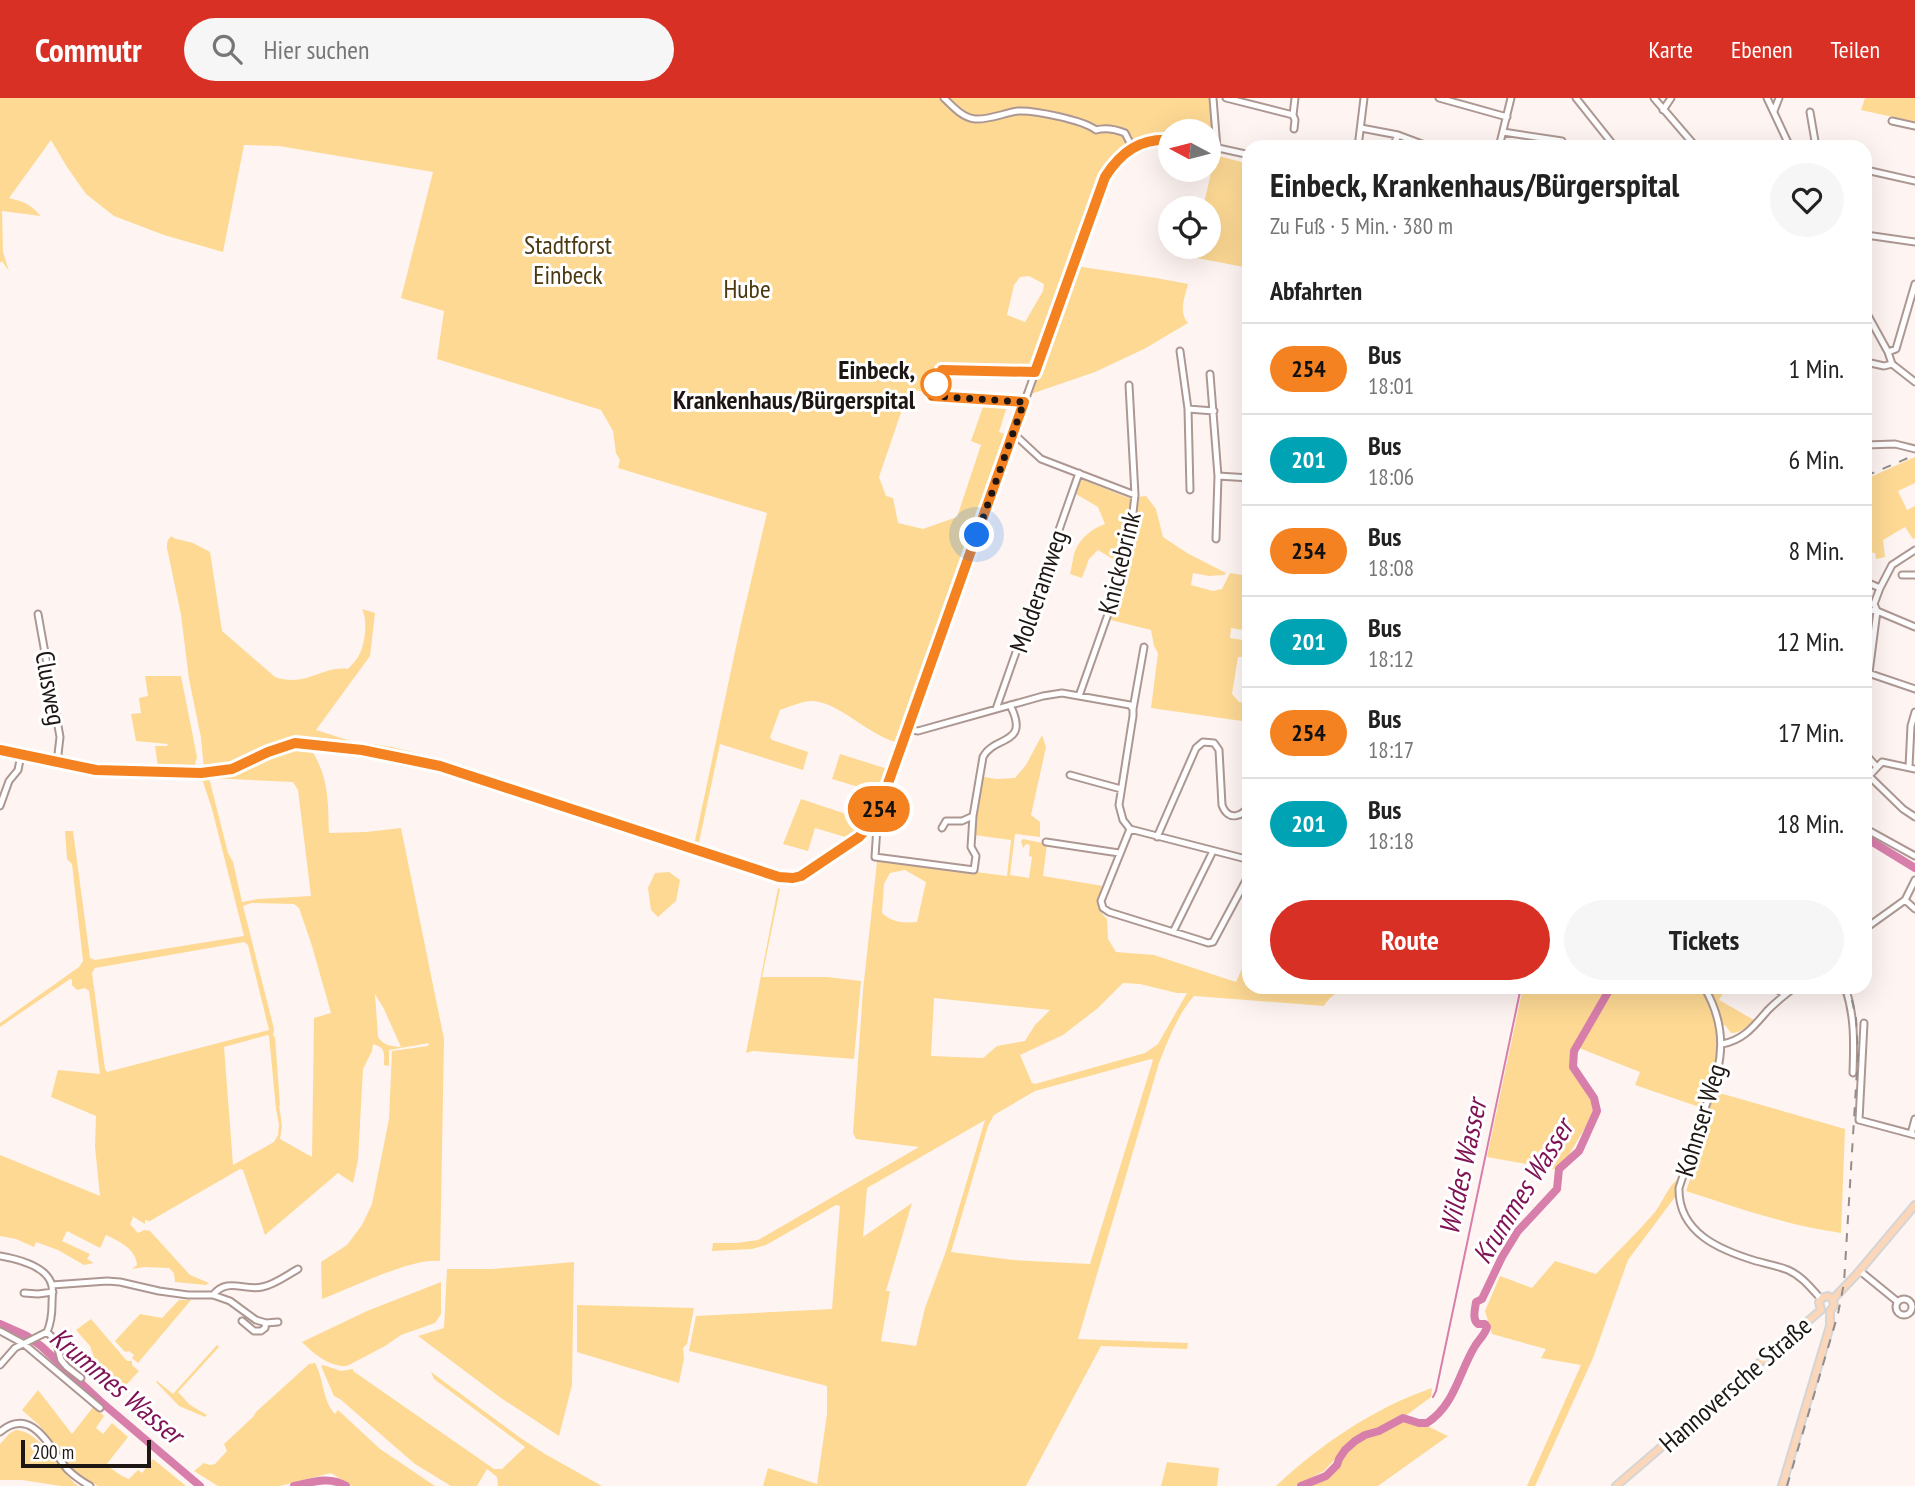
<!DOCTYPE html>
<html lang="de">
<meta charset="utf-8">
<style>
body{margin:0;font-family:"PT Sans Narrow",sans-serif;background:#f6f6f6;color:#222;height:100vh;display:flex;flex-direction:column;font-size:26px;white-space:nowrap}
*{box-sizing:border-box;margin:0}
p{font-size:23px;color:#767676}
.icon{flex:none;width:38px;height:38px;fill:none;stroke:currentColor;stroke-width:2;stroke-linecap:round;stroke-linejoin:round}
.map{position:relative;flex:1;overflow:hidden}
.drawer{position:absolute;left:1242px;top:42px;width:630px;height:854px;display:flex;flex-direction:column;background:#fff;border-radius:21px;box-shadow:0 7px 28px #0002}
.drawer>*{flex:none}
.badge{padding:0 14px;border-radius:23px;font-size:24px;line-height:46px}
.needle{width:46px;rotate:277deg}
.buttons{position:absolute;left:1158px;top:21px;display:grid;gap:14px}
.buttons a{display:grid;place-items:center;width:63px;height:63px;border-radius:50%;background:#fff;box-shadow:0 7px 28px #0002;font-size:35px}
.scale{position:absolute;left:21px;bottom:18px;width:130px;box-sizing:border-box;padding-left:7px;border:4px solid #1d1613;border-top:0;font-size:19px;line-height:24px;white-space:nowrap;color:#1d1613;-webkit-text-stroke:5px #fff;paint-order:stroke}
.you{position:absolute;width:35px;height:35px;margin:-18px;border:5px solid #fff;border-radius:50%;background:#1a73e8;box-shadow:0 0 0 10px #1a73e833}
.map>.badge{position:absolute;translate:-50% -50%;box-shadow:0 0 0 4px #fff}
h2{padding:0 28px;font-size:26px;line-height:63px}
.round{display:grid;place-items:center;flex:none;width:74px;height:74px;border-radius:37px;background:#f6f6f6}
.headline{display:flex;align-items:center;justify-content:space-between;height:119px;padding:0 28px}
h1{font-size:33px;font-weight:600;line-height:52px}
.cta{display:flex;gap:14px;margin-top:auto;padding:14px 28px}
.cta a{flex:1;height:80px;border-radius:42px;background:#d93025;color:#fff;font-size:28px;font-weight:600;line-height:80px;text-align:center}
.cta a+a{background:#f6f6f6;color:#222}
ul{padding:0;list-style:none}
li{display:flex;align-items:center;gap:21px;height:91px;padding:0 28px;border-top:2px solid #e0e0e0}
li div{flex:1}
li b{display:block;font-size:26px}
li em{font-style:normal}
li .badge{min-width:77px;font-weight:700;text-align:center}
header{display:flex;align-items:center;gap:42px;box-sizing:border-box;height:98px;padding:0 35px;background:#d93025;color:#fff}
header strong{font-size:33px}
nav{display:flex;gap:38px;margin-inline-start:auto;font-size:24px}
.search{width:490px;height:63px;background:#f6f6f6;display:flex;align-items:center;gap:18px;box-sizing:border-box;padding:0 24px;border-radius:38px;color:#767676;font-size:26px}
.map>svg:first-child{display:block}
</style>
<header>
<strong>Commutr</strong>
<div class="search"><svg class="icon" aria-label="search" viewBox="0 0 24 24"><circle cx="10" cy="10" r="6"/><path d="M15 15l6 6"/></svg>Hier suchen</div>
<nav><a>Karte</a><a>Ebenen</a><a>Teilen</a></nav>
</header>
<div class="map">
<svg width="1915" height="1388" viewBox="0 0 1915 1388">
<rect width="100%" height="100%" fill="#fef5f2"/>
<path fill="#fdd994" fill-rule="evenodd" d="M0 0H1211L1213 40 1210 46 1209 33H1171V38H1157L1134 43V53L1117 68 1109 80 1075 168 1156 180 1188 186C1185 199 1178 214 1188 225L1144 251 1095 274 1028 297 1037 273 1032 271 935 267 925 294 909 291 879 379 886 398 893 400 898 425 923 431 957 419 981 347 971 343 984 306 1007 308 999 334 1005 336 904 635H899L896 644C868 637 839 604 812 603 802 603 789 609 780 612L770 639 772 642 808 654 803 672 720 646 698 749 694 747 740 530 767 415 618 370 620 362 616 355 613 333 601 312 437 261 444 213 401 200 433 74 279 48 244 47 223 154 164 137 114 118 86 96 67 69 51 42 9 100C24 104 29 105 41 118L2 113 3 154 9 173 2 163 0 165ZM1029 178 1044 186 1043 193 1025 224 1007 217 1014 187 1020 179Z
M1865 0H1915V24L1861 12Z
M1215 57 1249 66V170L1192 159 1195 149H1209V110H1203Z
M1915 359V385L1898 393 1907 412 1915 408V440L1913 441 1905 429 1883 442 1885 459 1876 461 1875 455 1866 454V381Z
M1081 381 1129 400 1146 398 1156 411 1163 439 1187 455 1226 475 1224 477 1209 478 1193 475 1191 487 1213 493 1222 491 1230 475 1249 478V533L1231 530 1230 540 1249 543V559H1238L1232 596 1239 604 1249 606V624L1151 610 1158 555 1154 548 1151 532 1111 522 1126 469 1098 452 1089 461 1082 480 1070 476C1072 469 1073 458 1075 453 1081 439 1092 431 1105 426L1098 409 1076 396Z
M172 438 173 440 193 445 210 454 222 533 275 579C307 590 322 567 348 571 352 566 357 562 359 557 365 547 368 521 362 511L375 515 370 558 316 632 351 643 392 649 424 657 310 641 291 642 278 646 227 669 204 672 201 640 189 581 181 517 167 450C167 445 167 441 172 438Z
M145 578H181L197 659 194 670 158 669 155 648H167L168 646 136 643 131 616 141 615 139 600 148 598Z
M1042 637 1046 649 1031 717 1040 724V739L1015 736 1010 777 1029 780 1032 759 1029 758 1030 747 1026 746 1023 750 1021 743 1023 741 1047 746 1043 778 1103 788C1097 804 1094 808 1107 821L1108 841 1116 854 1154 857 1236 884 1249 855 1250 889H1342C1336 896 1328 900 1324 908L1194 898C1178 916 1168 942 1159 965L1078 1241 1188 1245 1187 1251 1101 1248 1026 1388H763L768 1370 817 1386 827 1316V1288L689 1253 696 1218 832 1211 840 1108 836 1107 766 1147 752 1151 712 1153 713 1145H736L758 1142 919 1049 856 1041 853 1035 863 892 877 764 875 761 1007 778 1011 742 974 737C975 717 980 699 983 679L997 681 1015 680 1026 667ZM905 772 926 784 917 824C903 825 893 825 882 815L884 786 890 775ZM1123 885 1140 886 1177 895H1187L1158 946 1145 955 1035 986 1032 985 1020 957 1063 937 1098 910ZM934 900 1050 912 1035 927 1025 943 997 948 983 960 931 958ZM1151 961 1153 962 1090 1166 1013 1162 951 1154 988 1028 994 1017 1035 993ZM985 1022 946 1153 925 1210 916 1248 881 1243 890 1193H886L912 1105 863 1139 867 1090Z
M296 648 310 650C329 678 328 703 329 735L366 734 401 730 444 941 440 1163C411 1160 351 1190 322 1201L321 1164 347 1147 362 1127 372 1106 389 1021 392 953 428 948 429 945 389 952V968L384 967C384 955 386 950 373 946L372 953 363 971 358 1062 353 1085 338 1075 265 1137 243 1072 240 1071 150 1123 145 1122V1126L132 1118 133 1120 130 1126 138 1135 144 1132 150 1133 190 1177 209 1185 206 1187 175 1184 174 1175 169 1170 144 1169 132 1171 137 1167C136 1151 119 1143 106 1137L100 1150 67 1133 62 1143 90 1156 87 1161 94 1165 84 1167 58 1152 36 1144 34 1149 16 1141 0 1138V1057L100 1098 95 1049 96 1018 51 999 58 972 100 976 89 893 85 890 77 892 72 887V882L70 881 0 929V925L79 869 83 863 72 766 67 761 65 733H73L90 860 95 862 244 838 212 711 203 684 197 680C233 679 261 655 296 648ZM209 680 293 684 298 692 311 798 258 801 242 804 233 764 228 755ZM251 805 294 806 299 810 312 848 331 915 314 920 312 1059 280 1041 282 1028 279 1007H280L275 939 273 938 274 931 243 808ZM244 844 248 847 269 932 107 974 105 971 92 875 95 870ZM375 896 384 911 401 949C391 948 384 948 378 939ZM268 937 269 938 276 1011 279 1027 278 1037 274 1044 233 1067 224 949Z
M840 656 891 672 882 696 832 681Z
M801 701 870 724 852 741 815 730 808 753 783 746Z
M669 774 680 782 676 803 658 819 651 812 648 790 655 775Z
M778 790 780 791 762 879H827L861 883 854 961 753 953 746 955Z
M1523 889H1609L1572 953V970L1592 1001 1595 1013 1560 1072 1487 1059Z
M1613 889H1721L1725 892 1719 902 1754 922C1747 929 1741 935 1731 935L1725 927 1717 929 1718 960 1709 992 1845 1031 1841 1135C1785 1127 1739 1110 1686 1093L1714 1014 1635 987 1640 974 1579 950Z
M1677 1082 1675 1099 1628 1162 1593 1260 1535 1388H1527L1581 1267 1541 1260 1546 1251 1492 1236 1485 1213 1500 1178 1532 1190 1555 1163 1596 1176C1615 1156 1636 1136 1655 1114 1662 1105 1669 1087 1677 1082Z
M574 1164 572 1287 559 1338 501 1300 418 1238 444 1230 447 1171H492Z
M441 1184V1216L435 1225 401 1237 385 1248 347 1268C329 1269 314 1256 302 1244L367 1213Z
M179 1202H191L138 1265 132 1260 134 1257 129 1253 125 1254 115 1243 140 1216 162 1220Z
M577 1207 694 1210 687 1246 683 1250 684 1260 679 1285 577 1254Z
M91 1221 127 1263H132V1267L139 1273 117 1297 109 1295 105 1289 90 1248 76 1232Z
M217 1247 219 1249 178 1294 190 1307 207 1317 205 1319 179 1308 156 1284 157 1283 173 1296Z
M315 1265C324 1281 322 1302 335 1316L338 1312 380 1351 435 1388H352L331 1375 280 1388H218L194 1373 204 1365 210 1367 215 1366 227 1353 224 1346 253 1319 256 1314 309 1266Z
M323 1267 341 1273 353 1271V1273L494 1371H502L525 1349 434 1281 431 1274 522 1341 545 1356 602 1388H498L497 1379 487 1371 477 1388H451L415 1366 340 1301 334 1298 321 1268Z
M1432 1290 1431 1299 1408 1316 1351 1344 1324 1373 1295 1388H1276C1321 1346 1374 1310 1432 1290Z
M38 1292 72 1336 94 1308 104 1318 96 1330 103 1336 112 1325 128 1339 106 1367 122 1378 129 1381 138 1372 142 1375 153 1361 186 1388H98L82 1379 73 1371 39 1327 22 1312Z
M1402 1324 1427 1328 1448 1338 1378 1388H1310L1332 1377 1334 1372 1339 1369 1349 1351 1361 1341 1384 1334Z
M16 1332C42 1334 58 1372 78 1388H61L22 1382H0V1346L10 1335Z
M1167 1364 1219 1370 1217 1388H1161Z"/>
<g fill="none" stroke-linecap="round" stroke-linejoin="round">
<path stroke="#d87eab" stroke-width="2" d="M1433 1299 1436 1293 1521 889"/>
<path stroke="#d87eab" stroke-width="8" d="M1866 740 1915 770
M0 1226 27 1238 41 1248 100 1303 200 1388
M294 1388C312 1384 330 1378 346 1388
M1301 1388 1326 1378 1337 1367 1339 1361 1345 1352 1355 1343 1365 1337 1379 1333 1403 1320 1419 1325H1427C1455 1307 1459 1274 1475 1248 1479 1241 1485 1237 1487 1229L1485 1226H1478C1472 1221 1475 1212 1476 1204L1482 1201 1502 1159 1518 1133 1557 1091 1559 1071 1579 1053 1597 1013 1594 1000 1573 969 1574 953 1611 889"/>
<g stroke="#ad9792" stroke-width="9">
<path id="minor" d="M944 0C952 8 963 20 975 21 989 22 1004 15 1018 13 1034 12 1083 22 1096 32 1106 29 1115 31 1125 35L1132 49
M1213 0 1217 50
M1226 0 1293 17
M1439 0 1507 19
M1576 0 1615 49
M1654 0 1696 49
M1767 0 1790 49
M1663 12 1671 0
M1774 13 1779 0
M1810 14 1816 49
M1892 23 1915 28
M1361 30 1398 37 1430 49
M1294 31 1295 22 1293 17 1295 0
M1503 34 1562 43 1565 49
M1209 48 1250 57
M1358 49 1364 0
M1393 49 1398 37
M1499 49 1511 0
M1866 72 1915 83
M1866 137 1915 144
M1866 214 1888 254 1892 266
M1180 253 1188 311 1190 392
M1888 254 1896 251 1915 186
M1866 264 1884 268 1892 266 1915 284
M1210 276 1218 378 1216 441
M1024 304 932 298 942 272 944 270 1035 274
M1188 311 1214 313
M1013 335 1041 361 1135 397
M1866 347 1895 346 1915 351
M1218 378 1250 380
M1902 477H1915
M1866 484 1880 490 1874 506 1877 513 1866 512
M1880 490 1892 467 1915 452
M38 516 60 639 57 665
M1868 575 1915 591
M1869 575 1877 513 1915 529
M1079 598 1113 502 1130 441 1135 397 1129 287
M996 611 1079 375
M1133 611 1144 549
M908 631 918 633 1043 598 1062 595 1130 607 1133 611V618L1119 707 1123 722 1130 731
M0 652 96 672 201 675 232 671 268 654 295 645 362 652 440 668 779 779 792 780 801 778 859 739 875 722 1105 79C1121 55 1141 40 1171 42
M1866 657 1877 669
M1909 669 1911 628 1915 614
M1866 675 1903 711 1915 719
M1070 677 1121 691
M1869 678 1882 664 1915 671
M0 708 9 683 18 672 21 657
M873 726 877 728 875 759 974 772 976 758 971 749 973 718
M942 730 946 723H962L973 718 983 659C994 637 1031 648 1010 607
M1130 731 1101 803 1103 810 1109 814 1199 842 1208 845 1213 844 1250 775
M1130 731 1250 762
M1866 731 1915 758
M1157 739 1196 650 1203 644 1214 645 1219 652 1222 707C1228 724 1243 719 1250 706
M1046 744 1119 755
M1905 802 1915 811
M1866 830 1905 802 1915 782
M1173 834 1213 753
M1704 889C1720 916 1725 944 1717 974L1679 1090C1678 1135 1720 1152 1756 1163 1767 1166 1778 1168 1788 1172 1802 1178 1811 1190 1821 1201
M1774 889 1785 897
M1845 889C1855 918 1854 945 1853 975
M1864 925 1859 1022 1915 1037
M1722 946C1744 942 1754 928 1768 912 1776 904 1786 896 1795 889
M1911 1036 1915 1021
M0 1158C17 1161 48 1168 52 1188 53 1194 52 1200 52 1206 52 1215 51 1225 47 1234L15 1250 0 1267
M1860 1173 1898 1204
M52 1187 107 1183 120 1184 159 1193 188 1197H213L230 1203 256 1222 266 1225 278 1224
M24 1195 38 1196 53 1194
M213 1197C227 1179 244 1193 262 1189 274 1187 287 1177 298 1171
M1896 1209a8 8 0 1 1 16 0a8 8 0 1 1-16 0Z
M242 1223 254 1233H261L265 1230 266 1225
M0 1233 24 1246 100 1310
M47 1234 56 1243 61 1262 67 1269 81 1280
M0 1334C32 1307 50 1350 67 1371 74 1378 81 1383 90 1388"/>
</g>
<g stroke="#d6d5d5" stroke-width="10">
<path id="major" d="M1833 1201 1856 1177 1915 1107
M1821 1212 1819 1204 1822 1200 1828 1198 1833 1201
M1616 1388 1821 1212
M1782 1388 1830 1228V1213L1834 1208 1833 1201"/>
</g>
<use href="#minor" stroke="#fff" stroke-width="5"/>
<use href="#major" stroke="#fbd6b9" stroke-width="6"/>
<path stroke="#948c89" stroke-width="2" stroke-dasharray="9 9" stroke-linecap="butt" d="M1866 378 1915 357
M1787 1388 1838 1216 1844 1185 1858 956 1856 920 1849 889"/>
</g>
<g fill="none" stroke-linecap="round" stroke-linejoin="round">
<g stroke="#fff" stroke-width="16">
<path id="line" d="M0 652 96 672 201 675 232 671 268 654 295 645 362 652 440 668 779 779 793 780 801 778 859 739 875 722 1024 304 932 298 942 272 1035 274 1105 79C1121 54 1140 40 1171 42"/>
</g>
<use href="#line" stroke="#f58220" stroke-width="10"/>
<path stroke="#1d1613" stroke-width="7" stroke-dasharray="0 12.6" d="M936 286 932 298 1024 304 977 437"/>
</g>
<circle fill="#fff" stroke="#f58220" stroke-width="3.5" cx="936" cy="286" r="14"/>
<g text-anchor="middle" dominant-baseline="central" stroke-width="6" stroke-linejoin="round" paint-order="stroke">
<g font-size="26" fill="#4c3910" stroke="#fff">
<text x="568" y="146">Stadtforst<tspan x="568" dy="30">Einbeck</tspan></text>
<text x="747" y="190">Hube</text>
</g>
<g font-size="26" font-weight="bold" fill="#1d1613" stroke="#fff" text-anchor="end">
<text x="915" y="271">Einbeck,<tspan x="915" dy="30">Krankenhaus/Bürgerspital</tspan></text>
</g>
<g font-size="26" fill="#1d1613" stroke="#fff">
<text transform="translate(1119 465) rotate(-76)">Knickebrink</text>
<text transform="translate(1038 493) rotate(-71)">Molderamweg</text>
<text transform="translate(51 590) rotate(80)">Clusweg</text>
<text transform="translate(1700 1022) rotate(-73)">Kohnser Weg</text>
<text transform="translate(1735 1286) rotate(-41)">Hannoversche Straße</text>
</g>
<g font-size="28" font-style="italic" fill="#7f1155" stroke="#fff">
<text transform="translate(1462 1069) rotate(-78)">Wildes Wasser</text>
<text transform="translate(1522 1093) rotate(-58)">Krummes Wasser</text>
<text transform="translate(117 1287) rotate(40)">Krummes Wasser</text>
</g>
</g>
</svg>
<div class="buttons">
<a><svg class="needle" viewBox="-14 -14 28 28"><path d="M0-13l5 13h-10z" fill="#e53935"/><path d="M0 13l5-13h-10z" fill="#767676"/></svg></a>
<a><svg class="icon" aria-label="locate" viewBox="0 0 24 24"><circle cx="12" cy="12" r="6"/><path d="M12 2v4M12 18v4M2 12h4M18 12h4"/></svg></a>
</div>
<div class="scale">200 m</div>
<div class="you" style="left:977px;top:437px"></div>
<b class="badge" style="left:879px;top:711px;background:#f58220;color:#111">254</b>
<section class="drawer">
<div class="headline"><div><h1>Einbeck, Krankenhaus/Bürgerspital</h1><p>Zu Fuß · 5 Min. · 380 m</p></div><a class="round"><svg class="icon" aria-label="heart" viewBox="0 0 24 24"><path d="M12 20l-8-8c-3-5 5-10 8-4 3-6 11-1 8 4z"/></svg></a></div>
<h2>Abfahrten</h2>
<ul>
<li><span class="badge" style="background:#f58220;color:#111">254</span><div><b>Bus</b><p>18:01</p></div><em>1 Min.</em></li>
<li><span class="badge" style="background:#00a3b4;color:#fff">201</span><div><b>Bus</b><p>18:06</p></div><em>6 Min.</em></li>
<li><span class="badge" style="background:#f58220;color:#111">254</span><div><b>Bus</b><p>18:08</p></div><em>8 Min.</em></li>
<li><span class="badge" style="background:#00a3b4;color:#fff">201</span><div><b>Bus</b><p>18:12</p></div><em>12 Min.</em></li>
<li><span class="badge" style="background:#f58220;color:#111">254</span><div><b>Bus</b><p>18:17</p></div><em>17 Min.</em></li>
<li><span class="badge" style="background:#00a3b4;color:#fff">201</span><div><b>Bus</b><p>18:18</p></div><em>18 Min.</em></li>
</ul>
<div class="cta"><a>Route</a><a>Tickets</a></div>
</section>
</div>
